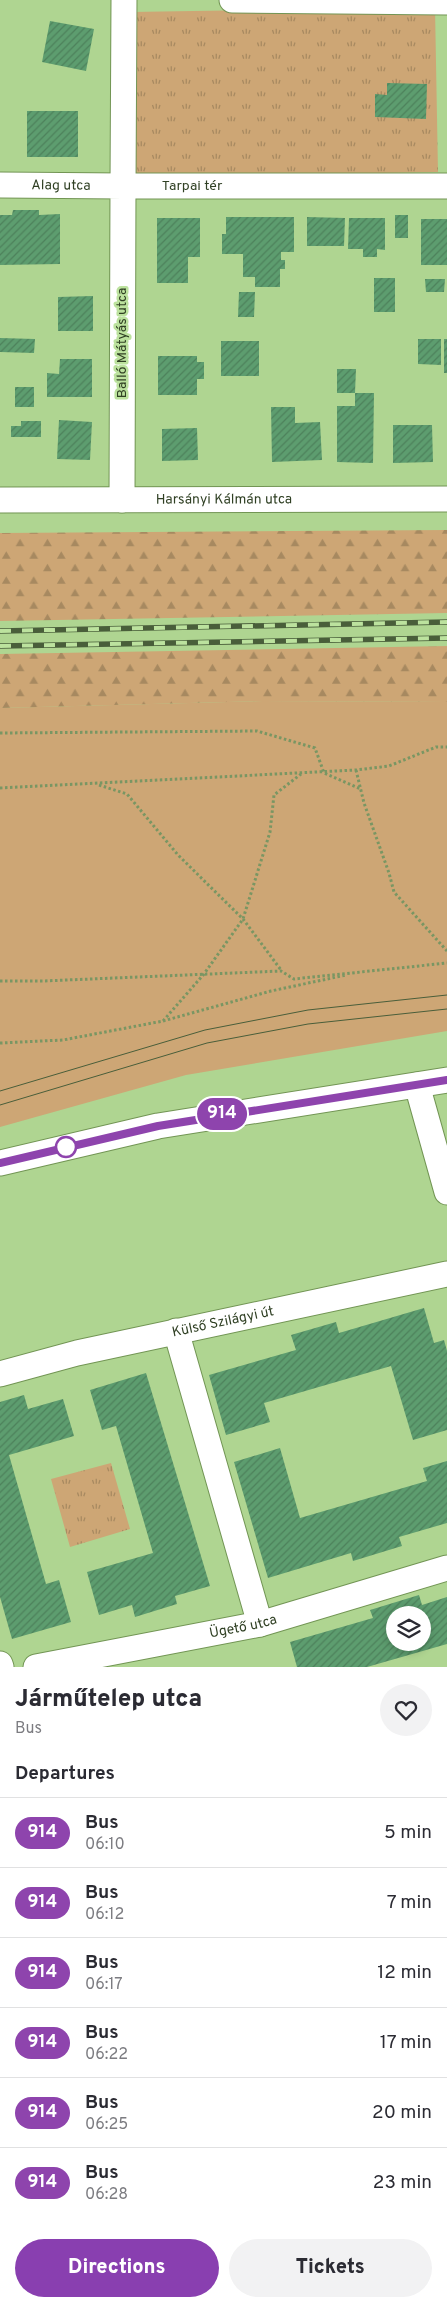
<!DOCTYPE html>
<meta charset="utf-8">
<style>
body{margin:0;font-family:Overpass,sans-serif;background:#f2f2f3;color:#2b2b33;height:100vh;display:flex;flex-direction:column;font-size:19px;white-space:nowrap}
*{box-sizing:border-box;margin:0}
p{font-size:16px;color:#7c7c81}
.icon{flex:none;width:28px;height:28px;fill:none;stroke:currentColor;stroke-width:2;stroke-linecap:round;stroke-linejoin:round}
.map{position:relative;height:1667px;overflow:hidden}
.drawer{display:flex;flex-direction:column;background:#fff;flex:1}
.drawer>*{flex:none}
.badge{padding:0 10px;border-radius:16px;font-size:18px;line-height:32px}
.buttons{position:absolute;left:386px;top:1606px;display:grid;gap:10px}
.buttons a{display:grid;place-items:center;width:45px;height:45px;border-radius:50%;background:#fff;box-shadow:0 2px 8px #0003;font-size:25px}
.map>.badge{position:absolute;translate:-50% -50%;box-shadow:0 0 0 2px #fff}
h2{padding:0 15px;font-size:19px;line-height:45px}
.round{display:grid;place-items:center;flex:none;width:52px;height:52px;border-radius:26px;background:#f2f2f3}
.headline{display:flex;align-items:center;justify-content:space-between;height:85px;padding:0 15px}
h1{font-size:24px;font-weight:800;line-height:38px}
.cta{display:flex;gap:10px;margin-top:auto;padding:10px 15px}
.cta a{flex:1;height:58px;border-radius:30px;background:#893fb0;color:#fff;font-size:20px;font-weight:800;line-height:58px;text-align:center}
.cta a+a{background:#f2f2f3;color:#2b2b33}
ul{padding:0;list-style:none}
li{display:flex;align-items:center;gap:15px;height:70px;padding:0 15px;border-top:1px solid #e1e1e2}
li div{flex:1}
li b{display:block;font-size:19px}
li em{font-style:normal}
li .badge{min-width:55px;font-weight:700;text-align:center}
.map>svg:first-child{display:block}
</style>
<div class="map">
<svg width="447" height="1667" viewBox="0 0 447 1667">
<defs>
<pattern id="forest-firs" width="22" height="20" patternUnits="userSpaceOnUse" patternTransform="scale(1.25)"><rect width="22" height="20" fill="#cda675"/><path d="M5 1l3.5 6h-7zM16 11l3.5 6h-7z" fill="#a78960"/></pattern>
<pattern id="park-tufts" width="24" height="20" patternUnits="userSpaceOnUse" patternTransform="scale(1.25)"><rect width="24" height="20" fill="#cda675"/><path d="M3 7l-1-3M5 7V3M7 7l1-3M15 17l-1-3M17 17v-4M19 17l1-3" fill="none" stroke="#a78960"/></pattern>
<pattern id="building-hatch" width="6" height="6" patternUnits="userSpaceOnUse" patternTransform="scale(1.25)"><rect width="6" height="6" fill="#5d9d6f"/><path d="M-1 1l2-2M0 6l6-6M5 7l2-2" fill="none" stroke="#4d815b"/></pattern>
</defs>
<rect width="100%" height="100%" fill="#afd591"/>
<path fill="#cda675" d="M263 701 447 702V1031L186 1075 0 1127V708Z"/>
<path fill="url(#forest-firs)" d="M447 530V613L0 621V533Z
M447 646V702L263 701 0 708V654Z"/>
<path fill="url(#park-tufts)" d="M435 7 438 172 132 178 130 12Z
M111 1463 130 1529 70 1547 51 1479Z"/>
<path fill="url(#building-hatch)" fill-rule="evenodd" d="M50 21 94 29 86 71 42 62Z
M387 83 427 84 426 119 375 117V94L387 95Z
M27 111H78V157H27Z
M13 210H39V215L60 214V264L0 265V215H12Z
M395 215H408V238H395Z
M226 217H294V252H281V260H285V269H280V287H255V277H243V254H222V234H226Z
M307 217 345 218 344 246H307Z
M157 218H200V257H188V283H157Z
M349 218H385V250L377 249V257H363V249H348Z
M421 219H447V265H421Z
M374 278H395V312H374Z
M425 279H445L444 292H426Z
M239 292H255L254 317H238Z
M93 296V331H58V297Z
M0 338 35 339 34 353 0 352Z
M418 339H441V365L418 364Z
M444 339H447V373H444Z
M221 341H259V376H221Z
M158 356H197V362H204V379H197V395H158Z
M60 359H92V397H47V373L59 374Z
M337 369H356L355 393H337Z
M15 387H34V407H15Z
M355 393H374L373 463 337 462V406H355Z
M271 407H295V423L320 422 322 460 272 462Z
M59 420 92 422 90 460 57 459Z
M21 421H41V437H11V426H21Z
M393 425H432L433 462 393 463Z
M197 428 198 460 162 461V429Z
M424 1308 434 1343 444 1340 447 1351V1430L413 1440 391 1366 264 1403 270 1422 226 1435 209 1375 296 1350 291 1335 336 1322 339 1333Z
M146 1373 210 1586 175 1596 177 1604 135 1617 132 1605 99 1615 87 1572 153 1553 116 1426 102 1430 90 1390Z
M24 1395 28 1409 63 1399 74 1436 9 1455 46 1584 59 1580 71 1622 12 1639 0 1597V1402Z
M280 1448 300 1518 427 1481 423 1468 447 1461V1523L399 1537 402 1546 353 1561 351 1553 268 1578 234 1462Z
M419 1595 422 1605 447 1597V1644L367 1667H297L290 1642 373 1618 370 1610ZM395 1615H422V1642H395Z"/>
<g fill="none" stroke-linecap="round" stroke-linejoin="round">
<g stroke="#729554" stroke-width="27">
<g id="minor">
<path id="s1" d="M124 0 123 186H447"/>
<path d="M232 0 447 2"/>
<path id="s2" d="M0 185 123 186 122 500"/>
<path id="s3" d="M0 500 447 499"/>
<path d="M417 1085 447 1192"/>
<path d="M0 1163 158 1126 447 1080"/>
<path d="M176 1331 260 1624"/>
<path id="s4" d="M0 1374 77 1353 447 1274"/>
<path d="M0 1664 1 1667"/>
<path id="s5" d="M36 1667 260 1624 447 1568"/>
</g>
</g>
<path stroke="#799663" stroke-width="3" stroke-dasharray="2.5 2.5" stroke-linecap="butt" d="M0 733 257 731 315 748 324 773 361 789
M356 770 364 803 389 873 394 892 447 951
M99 785 127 794 178 855 243 919 281 970
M0 788 356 770 389 766 436 747H447
M0 981H43L281 971 294 979 447 963
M163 1021 271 991 346 975
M0 1043 63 1040 163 1021 204 974 243 919 270 832 274 795 301 774"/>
<use href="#minor" stroke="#fff" stroke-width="25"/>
<path stroke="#495e3a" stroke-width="1" d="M0 1091 205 1030 308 1010 447 995
M0 1105 207 1043 308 1024 447 1009"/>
<g stroke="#495e3a" stroke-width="5.5">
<path id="rail" d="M0 631 447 622
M0 646 447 638"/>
</g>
<use href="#rail" stroke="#bce29e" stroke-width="4" stroke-dasharray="11" stroke-linecap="butt"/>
</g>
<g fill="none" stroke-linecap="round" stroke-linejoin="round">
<g stroke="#fff" stroke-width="11">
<path id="line" d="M0 1163 158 1126 447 1080"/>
</g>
<use href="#line" stroke="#8e44ad" stroke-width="8"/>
</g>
<circle fill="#fff" stroke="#8e44ad" stroke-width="2.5" cx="66" cy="1147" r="10"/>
<g text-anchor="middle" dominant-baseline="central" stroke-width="5" stroke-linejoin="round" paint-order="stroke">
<g font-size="14" fill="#304024" stroke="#bce29e">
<text stroke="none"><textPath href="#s2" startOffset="61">Alag utca</textPath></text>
<text stroke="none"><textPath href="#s1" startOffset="255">Tarpai tér</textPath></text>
<text transform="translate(122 343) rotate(-90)">Balló Mátyás utca</text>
<text stroke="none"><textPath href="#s3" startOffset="224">Harsányi Kálmán utca</textPath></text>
<text stroke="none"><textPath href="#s4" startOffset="229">Külső Szilágyi út</textPath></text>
<text stroke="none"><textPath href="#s5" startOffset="211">Ügető utca</textPath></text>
</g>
</g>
</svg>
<div class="buttons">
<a><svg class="icon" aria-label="layers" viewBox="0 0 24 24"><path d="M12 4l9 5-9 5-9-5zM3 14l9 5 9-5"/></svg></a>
</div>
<b class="badge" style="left:222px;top:1114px;background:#8e44ad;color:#fff">914</b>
</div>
<section class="drawer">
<div class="headline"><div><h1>Járműtelep utca</h1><p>Bus</p></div><a class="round"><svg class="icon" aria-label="heart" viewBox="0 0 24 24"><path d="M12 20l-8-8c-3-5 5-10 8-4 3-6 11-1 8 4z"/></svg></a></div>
<h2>Departures</h2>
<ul>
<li><span class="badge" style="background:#8e44ad;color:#fff">914</span><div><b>Bus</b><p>06:10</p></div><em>5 min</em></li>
<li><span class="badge" style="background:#8e44ad;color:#fff">914</span><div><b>Bus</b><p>06:12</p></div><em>7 min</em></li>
<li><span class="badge" style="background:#8e44ad;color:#fff">914</span><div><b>Bus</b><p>06:17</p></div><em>12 min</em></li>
<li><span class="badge" style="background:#8e44ad;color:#fff">914</span><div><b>Bus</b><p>06:22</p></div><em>17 min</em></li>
<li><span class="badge" style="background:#8e44ad;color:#fff">914</span><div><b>Bus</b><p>06:25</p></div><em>20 min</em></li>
<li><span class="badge" style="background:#8e44ad;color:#fff">914</span><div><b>Bus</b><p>06:28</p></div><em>23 min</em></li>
</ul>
<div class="cta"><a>Directions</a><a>Tickets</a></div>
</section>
